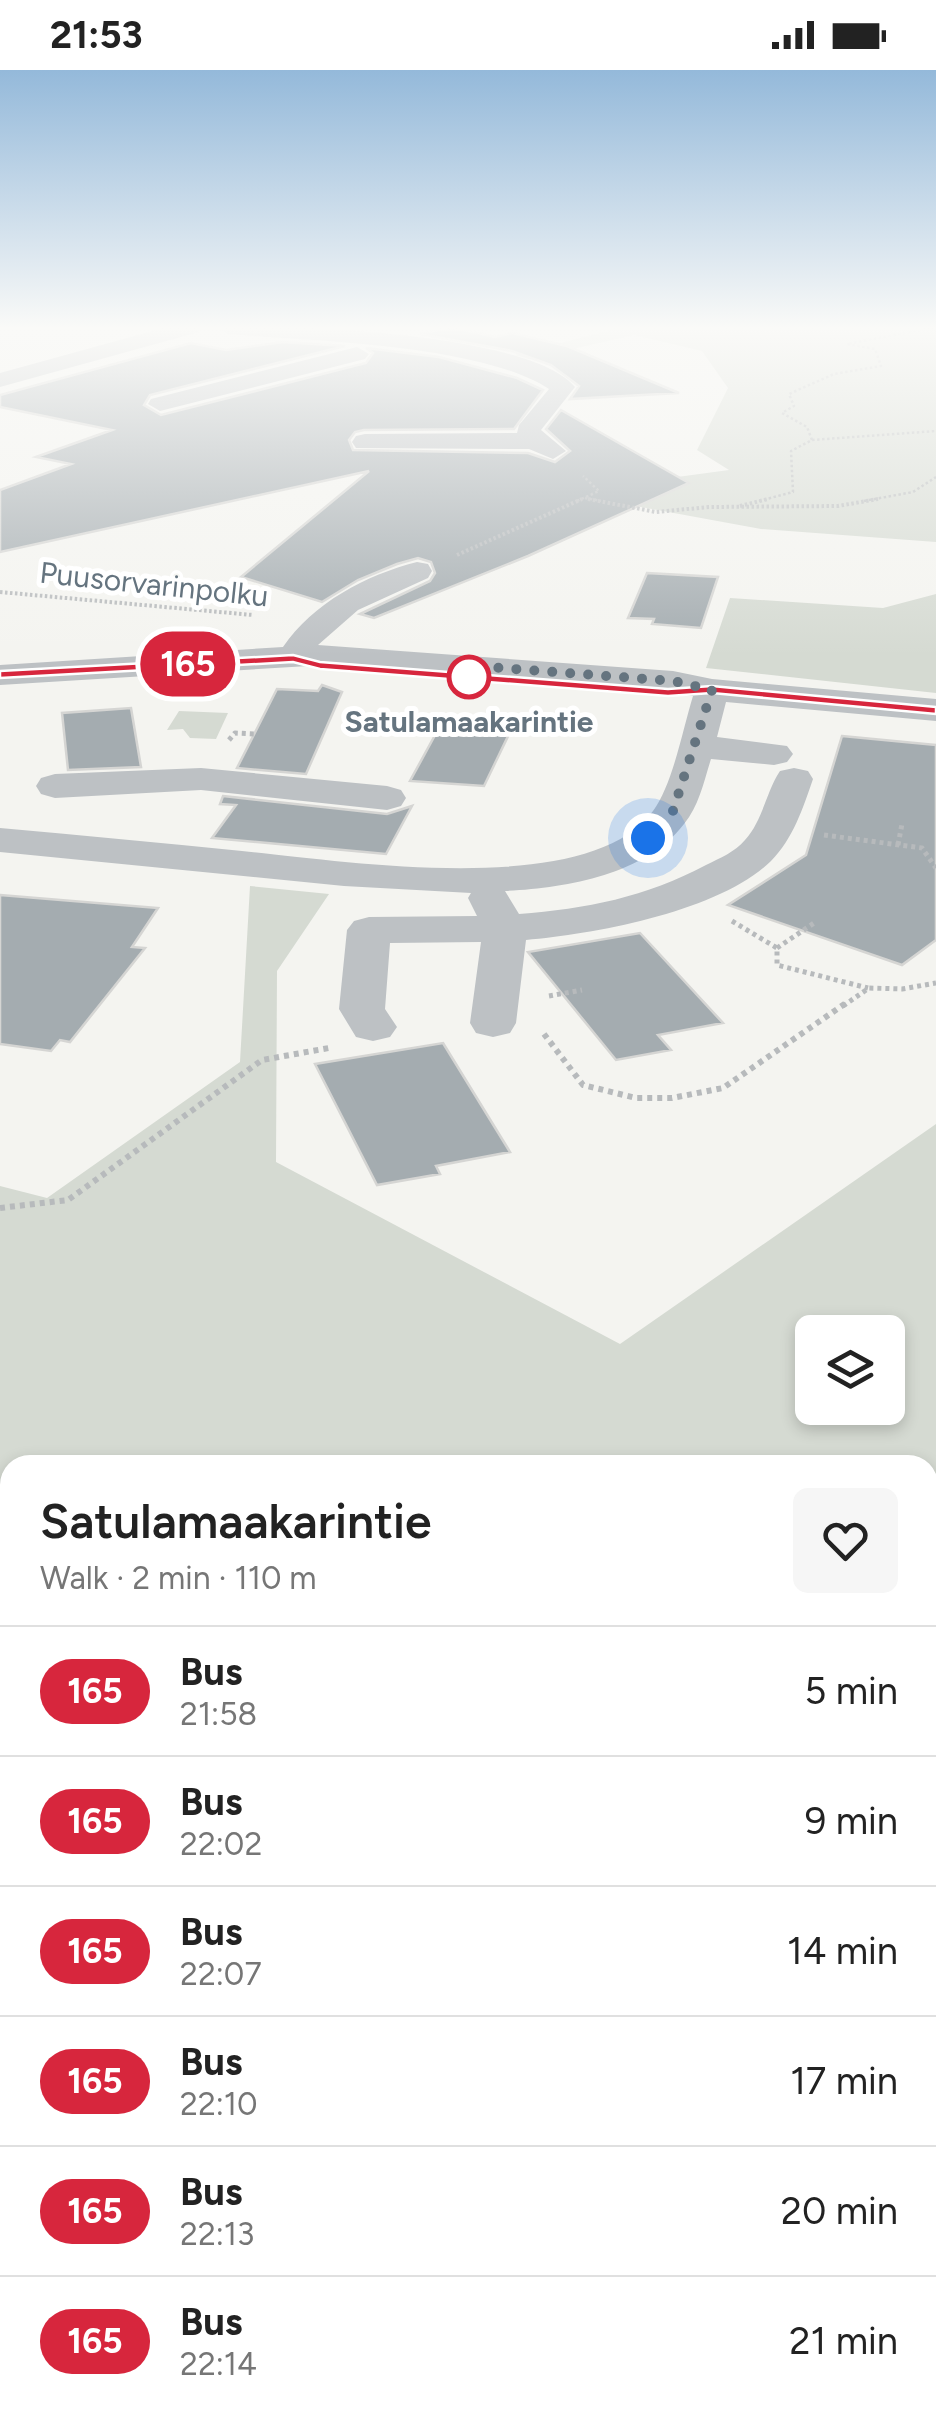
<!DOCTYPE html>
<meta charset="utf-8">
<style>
body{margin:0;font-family:Figtree,sans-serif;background:#f6f6f6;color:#222;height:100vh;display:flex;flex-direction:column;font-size:38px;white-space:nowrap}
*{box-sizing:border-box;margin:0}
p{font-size:32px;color:#767676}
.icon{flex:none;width:55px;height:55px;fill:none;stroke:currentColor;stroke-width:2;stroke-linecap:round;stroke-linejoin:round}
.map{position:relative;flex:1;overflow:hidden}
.sheet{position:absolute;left:0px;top:1385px;width:938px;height:970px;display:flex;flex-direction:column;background:#fff;border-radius:30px 30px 0 0;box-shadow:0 5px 15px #0003}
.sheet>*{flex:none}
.badge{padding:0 20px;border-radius:32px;font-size:35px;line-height:65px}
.controls{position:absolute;left:795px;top:1245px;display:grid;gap:20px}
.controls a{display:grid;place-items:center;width:110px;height:110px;border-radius:15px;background:#fff;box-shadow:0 5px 15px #0003;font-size:50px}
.you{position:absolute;width:50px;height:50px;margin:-25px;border:8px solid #fff;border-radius:50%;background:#1a73e8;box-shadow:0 0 0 15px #1a73e833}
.map>.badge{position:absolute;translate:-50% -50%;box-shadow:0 0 0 5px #fff}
.round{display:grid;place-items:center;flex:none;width:105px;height:105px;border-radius:15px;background:#f6f6f6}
.head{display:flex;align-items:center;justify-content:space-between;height:170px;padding:0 40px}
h1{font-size:48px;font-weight:600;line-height:75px}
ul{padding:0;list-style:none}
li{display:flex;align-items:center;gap:30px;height:130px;padding:0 40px;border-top:2px solid #e0e0e0}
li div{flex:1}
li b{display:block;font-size:38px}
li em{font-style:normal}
li .badge{min-width:110px;font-weight:700;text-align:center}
.status{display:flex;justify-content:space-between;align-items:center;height:70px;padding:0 50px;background:#fff;direction:ltr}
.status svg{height:28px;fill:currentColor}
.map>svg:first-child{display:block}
</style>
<div class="status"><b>21:53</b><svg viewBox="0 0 49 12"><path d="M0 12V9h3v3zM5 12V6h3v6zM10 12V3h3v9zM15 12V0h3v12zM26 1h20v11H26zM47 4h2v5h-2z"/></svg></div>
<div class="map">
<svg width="936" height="2355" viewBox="0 0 936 2355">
<rect width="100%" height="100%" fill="#f4f4f0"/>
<path fill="#d5dad2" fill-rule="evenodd" d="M602 257H936V472L761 459 603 430 618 415 729 400 697 380 728 318 702 281 634 265 529 289 515 285 611 260Z
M936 524V623L706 598 730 528 883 538Z
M179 641 228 643 216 669 190 668 183 659 167 660Z
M250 816 329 824 277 901 276 1092 620 1274 936 1054V2355H0V1116L47 1128 240 992ZM812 1262H888V1338H812ZM10 1395H928V2345H10Z"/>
<path fill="#a4acb0" stroke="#d5d5d3" stroke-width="2.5" d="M451 257 495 267 512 263 567 276 679 323 570 329 579 316 551 295 512 281 420 264Z
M283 272 345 276 150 325 144 335 161 345 366 293 373 283 366 278 439 287 517 308 543 320 514 359 364 360 355 362 349 370 353 380 528 383 555 392 570 381 546 359 561 340 689 413 528 486 374 548 360 544 430 511 435 503 431 492 418 488 397 494 358 510 322 532 241 507 369 401 0 482V420L71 394 36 387 112 360 0 337V325L191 273 226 280Z
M647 503 718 507 701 558 652 554 654 549 628 548Z
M322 615 342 622 306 704 237 698 277 619 318 621Z
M131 638 141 697 68 700 62 643Z
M440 656 510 662 484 716 410 711Z
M842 666 936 675V870L902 895 728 835 806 785Z
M223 726 387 744 412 736 386 784 212 768 236 735 220 734Z
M0 825 158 838 132 877 145 878 70 972 60 970 51 981 0 974Z
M640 863 723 953 658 965 671 980 616 990 528 882Z
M443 973 510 1082 436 1096 440 1104 377 1115 315 994Z"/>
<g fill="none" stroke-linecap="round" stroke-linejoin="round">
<path stroke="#b7babc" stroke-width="2.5" stroke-dasharray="2.5 2.5" stroke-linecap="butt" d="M812 370 807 357 782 343 794 336 789 324 834 304 881 296 875 279 847 274 936 257
M585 428 601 431
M577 431 599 421 583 406
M759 431 793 422 791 381 812 370 936 361
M864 431 913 422 936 407"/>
<path stroke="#b7babc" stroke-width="4" stroke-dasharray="2.5 2.5" stroke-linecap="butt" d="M588 429 656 442 709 437 838 436 878 429
M740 436 768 429
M457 485 582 429
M0 522 253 545"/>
<path stroke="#b7babc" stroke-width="5" stroke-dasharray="4 4" stroke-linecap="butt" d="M229 670 235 663 254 664
M824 765 922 778 936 798
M898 775 902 754
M732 851 777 878V895L868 918
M777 878 814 853
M549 926 582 920
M843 936 869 918 902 919 936 913"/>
<path stroke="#b7babc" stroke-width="6" stroke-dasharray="5 5" stroke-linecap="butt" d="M544 964 583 1015 636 1028H672L723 1018 846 933
M0 1138 68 1130 262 990 329 978"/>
<path fill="#bdc1c4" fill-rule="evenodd" d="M167 257H202L199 262 0 317V303Z
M217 257C287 254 532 263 575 317L541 360 566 381 553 389 529 379 356 378 352 372 356 366 365 364 517 363 519 355 549 319C480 274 313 271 228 264Z
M357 277 369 284 365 289 160 341 148 334 151 329Z
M417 492 428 494 432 501 428 508 358 540 318 575 673 601 712 609 936 629V651L726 632 717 667 787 676 793 684 787 692 774 695 711 689C704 711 699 736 684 754 645 805 566 818 505 821L519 844C586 839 646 827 706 795 720 788 735 782 745 770 763 750 766 722 780 701L794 698 808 701 813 709C803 738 793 769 771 791 720 841 596 864 526 870L516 953 510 963 493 967 476 963 470 953 481 872 390 873 385 939 397 957 390 967 373 971 356 967 339 939 347 860 354 851 369 847 477 846 468 828 471 823 344 816 0 782V758C81 765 162 773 242 781 340 790 587 831 653 741 673 714 683 658 693 626L325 595 0 615V595L283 577C313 533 366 505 417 492Z
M201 698 387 716 401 720 406 728 401 736 387 740 201 720 55 728 41 724 36 716 41 708 55 704Z"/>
</g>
<linearGradient id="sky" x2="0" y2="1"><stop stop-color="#94b9da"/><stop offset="0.44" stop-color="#fafaf8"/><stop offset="1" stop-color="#fafaf8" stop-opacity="0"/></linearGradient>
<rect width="936" height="586" fill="url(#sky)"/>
<path fill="#d7263d" stroke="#fff" stroke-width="2.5" d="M293 585 320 592 668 619 712 616 936 637V644L712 623 668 626 320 599 293 592 0 608V601Z"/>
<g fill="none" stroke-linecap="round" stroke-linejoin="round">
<path stroke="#65747f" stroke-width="10" stroke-dasharray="0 18" d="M469 607 475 596 673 611 712 620 671 747 648 768"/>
</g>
<circle fill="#fff" stroke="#d7263d" stroke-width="5" cx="469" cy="607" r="20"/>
<g text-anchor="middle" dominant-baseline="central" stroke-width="10" stroke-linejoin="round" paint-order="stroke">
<g font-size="30" fill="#65747f" stroke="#fff">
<text transform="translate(154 514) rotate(6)">Puusorvarinpolku</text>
</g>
<g font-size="30" font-weight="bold" fill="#65747f" stroke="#fff">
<text x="469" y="651">Satulamaakarintie</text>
</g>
</g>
</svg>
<div class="controls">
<a><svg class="icon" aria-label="layers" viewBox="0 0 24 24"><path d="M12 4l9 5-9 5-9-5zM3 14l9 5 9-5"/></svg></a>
</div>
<div class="you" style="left:648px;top:768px"></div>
<b class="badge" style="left:188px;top:594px;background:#d7263d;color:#fff">165</b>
<section class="sheet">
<div class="head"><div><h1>Satulamaakarintie</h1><p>Walk · 2 min · 110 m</p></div><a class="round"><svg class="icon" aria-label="heart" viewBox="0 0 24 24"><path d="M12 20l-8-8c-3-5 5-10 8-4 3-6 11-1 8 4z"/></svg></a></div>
<ul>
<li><span class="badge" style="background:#d7263d;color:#fff">165</span><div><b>Bus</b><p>21:58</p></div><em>5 min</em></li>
<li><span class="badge" style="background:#d7263d;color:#fff">165</span><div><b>Bus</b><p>22:02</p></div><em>9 min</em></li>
<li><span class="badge" style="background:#d7263d;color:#fff">165</span><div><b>Bus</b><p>22:07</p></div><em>14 min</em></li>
<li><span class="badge" style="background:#d7263d;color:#fff">165</span><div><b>Bus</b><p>22:10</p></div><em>17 min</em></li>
<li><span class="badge" style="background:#d7263d;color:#fff">165</span><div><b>Bus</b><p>22:13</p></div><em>20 min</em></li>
<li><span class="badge" style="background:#d7263d;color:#fff">165</span><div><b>Bus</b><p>22:14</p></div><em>21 min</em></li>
</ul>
</section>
</div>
